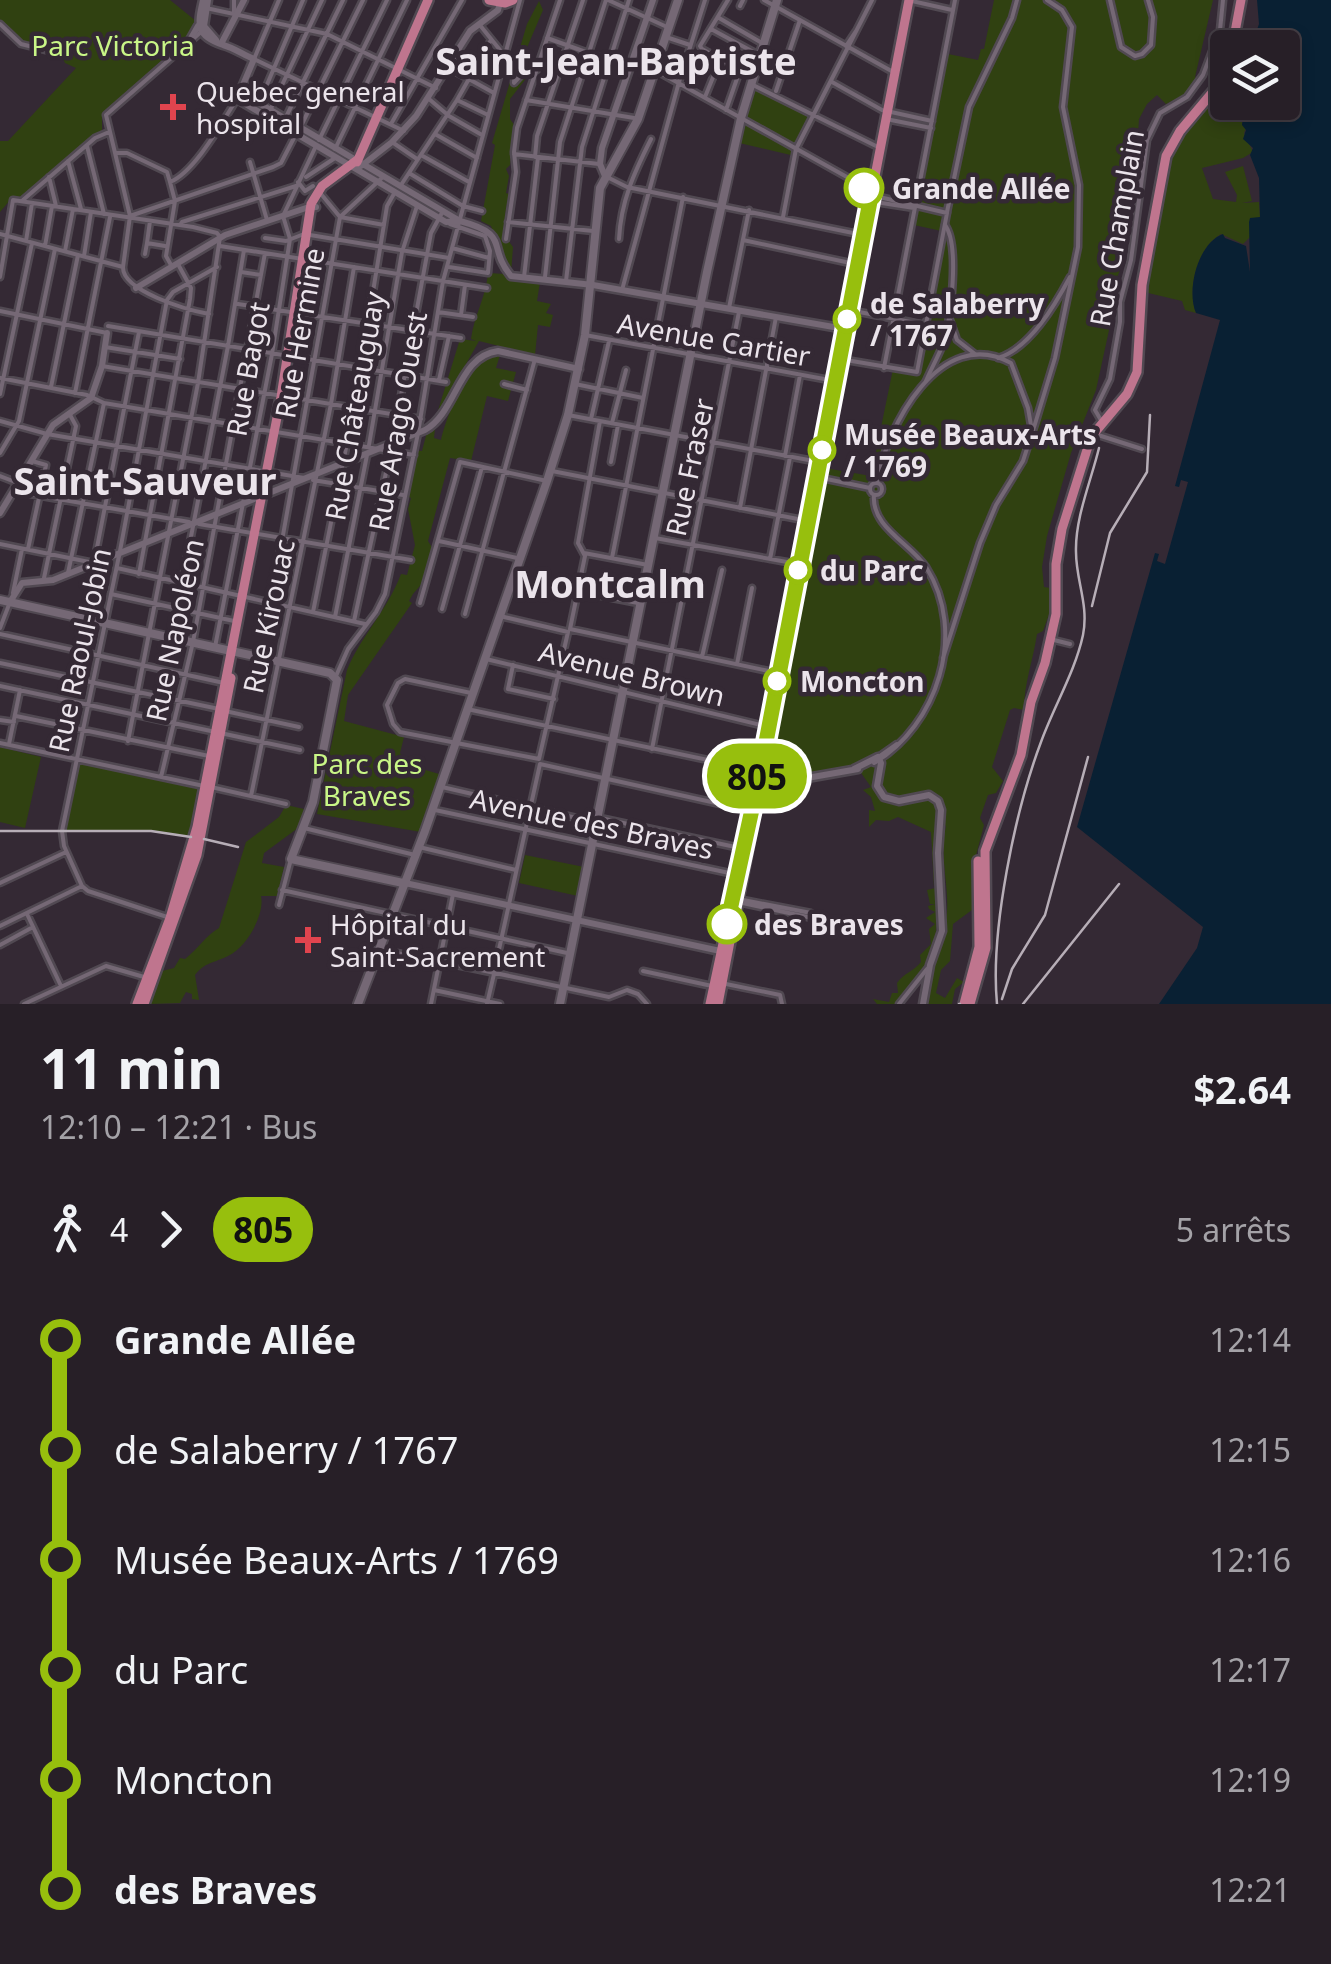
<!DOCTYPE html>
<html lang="fr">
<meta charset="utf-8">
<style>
body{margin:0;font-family:"Noto Sans",sans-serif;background:#332c33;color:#f1f3f6;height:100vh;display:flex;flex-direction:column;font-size:38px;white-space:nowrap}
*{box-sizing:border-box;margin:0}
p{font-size:32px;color:#a4a2a7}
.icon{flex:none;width:55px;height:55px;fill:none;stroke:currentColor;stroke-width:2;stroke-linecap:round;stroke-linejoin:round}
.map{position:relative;height:1004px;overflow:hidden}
.details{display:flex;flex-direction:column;background:#271f27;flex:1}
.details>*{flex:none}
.badge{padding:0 20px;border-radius:32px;font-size:35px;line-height:65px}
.buttons{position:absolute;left:1210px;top:30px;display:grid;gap:20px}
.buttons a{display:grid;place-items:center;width:90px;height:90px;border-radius:10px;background:#271f27;box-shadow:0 5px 15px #0003,0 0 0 2px #433d44;font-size:50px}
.map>.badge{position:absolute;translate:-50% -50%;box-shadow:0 0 0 5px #fff}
.legs{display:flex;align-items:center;gap:15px;height:110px;padding:0 40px;font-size:32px}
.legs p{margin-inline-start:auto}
.overview{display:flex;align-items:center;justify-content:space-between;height:170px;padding:0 40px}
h1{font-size:55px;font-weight:700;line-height:75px}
ul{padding:0 40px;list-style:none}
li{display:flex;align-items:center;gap:35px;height:110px;font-size:38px}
li i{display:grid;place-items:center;width:15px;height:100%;margin:0 12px;background:currentColor}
li i::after{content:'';width:25px;height:25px;margin:-12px;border:8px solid;border-radius:50%;background:#271f27}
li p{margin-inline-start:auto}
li:first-child i{background:linear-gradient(#0000 50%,currentColor 0)}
li:last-child i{background:linear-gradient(currentColor 50%,#0000 0)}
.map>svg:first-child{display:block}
</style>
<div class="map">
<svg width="1331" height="1004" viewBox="0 0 1331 1004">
<rect width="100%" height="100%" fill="#342934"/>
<path fill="#304111" d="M0 0H170L196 21 188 37 105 111 102 118V132L21 198 11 199 0 212V141H8L76 68 65 63 61 54 27 47 0 24Z
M994 0H1213L1195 77 1199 80 1188 93 1166 104 1157 95 1147 104 1139 119 1134 191 1124 233 1126 254 1110 296 1111 321 1096 390 1071 453 1047 536 1042 567 1044 587 1050 588 1051 609 1043 631 1037 634C1033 661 1024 683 1024 710L1014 708 1010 710 992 767 1003 781 996 793 988 795 980 818 984 825 974 863 976 907 953 924 950 961 941 970 936 993 945 998 957 978 964 982 955 989 952 1004H927C930 971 944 945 947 912 949 883 939 856 946 826L939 824 935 842 934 887 931 832 898 817 889 821 876 820 869 827V810L875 811 871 797 863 790 871 787 859 770 821 779 759 770 819 467 871 476 893 369 916 373 946 232 914 225 948 54 978 60 981 49H984Z
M539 1 543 10 523 57 528 60 524 69 528 76 510 99V119L515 126 510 165 506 169 509 176 506 193 509 194C506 212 499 231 513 247L511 273 505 266 491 226 481 221 495 145 492 143 527 24Z
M751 84 815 114 795 156 735 142Z
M1218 91 1227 96 1228 102 1245 103 1242 124 1246 128 1244 133 1253 152 1243 158 1202 168 1213 199 1236 202 1237 195 1225 172 1243 166 1252 201 1242 203 1259 202 1260 217 1250 222 1251 236 1243 244 1221 234C1197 248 1187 289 1196 313L1185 310 1182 301 1144 292 1169 157 1182 132Z
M488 273 505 274 509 280 540 282 537 301 551 304 546 313 553 315 550 327 538 325 535 355 479 341 436 417 460 339 476 341 471 339C474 316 486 297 488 273Z
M500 355 496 368 516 372 508 401 487 396 471 461 450 458 428 541 433 549 425 580 413 594 409 601 412 603 348 695 344 721 404 737 400 753 409 765 439 774V787L421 832 317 814 347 670C361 636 388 609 401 574L407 575 415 545 408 509 411 498 406 496 415 450 422 451 427 432 435 428 434 438 441 440C447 415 469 357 500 355Z
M0 747 41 757 25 828 0 822Z
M77 760 200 786 191 836 151 830 62 831Z
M286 805 304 809 298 828 264 853 262 863 284 867 277 896H261C265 914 247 947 228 956 214 963 205 962 195 975L199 1000 192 999V994L186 992 180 1003 149 1004 162 971 174 968 180 958 185 959C198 949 206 935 219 928L246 842 279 817Z
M525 855 584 867 578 896 519 883Z
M935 888C943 934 930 973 895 1004H877L873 999 889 1002 892 993H898L897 983C904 973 914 971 921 962L920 955 931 944 929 929 935 924 926 918 935 912 929 909 928 906 935 904H930L927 890Z"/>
<path fill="#092033" d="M1257 0H1331V1004H1159L1197 948 1203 927 1077 827 1155 553 1159 554 1157 561 1165 564 1188 482 1181 480 1179 487 1175 486 1220 320 1196 313C1186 290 1198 243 1223 234L1225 238 1246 246 1250 272 1249 222 1250 218 1260 217 1259 178 1250 155 1253 148 1243 139 1246 130 1242 125 1245 103 1282 102V48L1251 47 1259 24Z"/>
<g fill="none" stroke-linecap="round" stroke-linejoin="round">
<g stroke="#514952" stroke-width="9">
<path id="pedestrian" d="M515 69 514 83 525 71
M947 212 969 107 1012 18 1017 0
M950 320 957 340 975 354
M998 358C1030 348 1055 305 1070 277
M926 381C931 369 938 357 943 344 951 319 960 245 945 225"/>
</g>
<g stroke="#514952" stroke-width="9">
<path id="minor" d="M279 0 254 59 404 131
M608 0 667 27
M764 0 895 73
M1110 0 1121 47 1135 56 1142 54 1151 45 1153 17 1148 0
M912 1 952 10
M740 6 743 0
M206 8 327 34 436 88
M234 15V0
M719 18 762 43
M0 24 21 44 61 54
M479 24 504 55
M711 29 759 55
M666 37 690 45
M547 38 630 68
M846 46 856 31
M503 60 514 63 515 69
M449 68 494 93
M655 70 872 191
M525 71H535
M832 82 882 110 932 121
M751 84 880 148
M776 91 800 20
M705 97 720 60
M429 99 449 116 482 135
M457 100 488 115
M526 100 634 118
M260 101 303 0
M726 110 740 70 702 49 700 46 728 0
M267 117 322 0
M286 117 343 0
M886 119 931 128
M391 124 462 0
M301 126 363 0
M435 134 477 158
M319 140 387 0
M392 142 417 159
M87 146 104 214
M335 149 407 0
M115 153H127L167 172 170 182C195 172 222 122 237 99
M514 154 599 164
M421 155 469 182
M535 157 537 136 583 0
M68 161 81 209
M250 162 267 220
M409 173 463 206 482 211
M49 177 56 206
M306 177 335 158
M609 178 627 187 863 235
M170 182 175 201 166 256 171 265
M298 182 305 191 313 186
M401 185 457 100 491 40
M23 200 95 138 109 132
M869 201 914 208
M130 216 273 167 281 163 296 134
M340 217 384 176
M340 217 384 225
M783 217 796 149 872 0
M150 221 147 243 165 246
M508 222 593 231
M180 225 182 222 296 186
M0 234 123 267C122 291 187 310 209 314
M265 238 286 241 304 234 449 258
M506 239 516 172 514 152 517 128 560 0
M619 239C621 201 634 173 651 139
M743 240 855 264
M26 241 32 203
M45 246 52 206
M220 246 487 288
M452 248 489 258
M65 251 73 209
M145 254 147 243
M84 256 91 212
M123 267 130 216 106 115 201 32
M449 267 488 273 490 251 485 236 450 224
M241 272 261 275
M0 277 13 200 193 227 217 233 220 237 198 383 128 741
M524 277 538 157
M545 277 560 142 606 0
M566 281 582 147 629 0
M622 290 679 82 705 0
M238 304 461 338
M729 308 749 210
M849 310 926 325
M0 311 107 333
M438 312 473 317
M461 315 465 285
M108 326 446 382
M585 335 835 381
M105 347 180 359
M840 359 917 372 947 213 871 195
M102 366 421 419
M884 368 955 0
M0 378 87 395 104 403 414 455
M439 380 449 336
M504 384 527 390
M575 384 643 398
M51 387 78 255
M75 393 110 217
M0 394 32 243
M568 415 819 462
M591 419 609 341
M0 421 47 434 304 478
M600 421 578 543 585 556 570 629 778 673
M1102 422 1095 410 1110 379 1120 322V302L1131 260 1147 140 1160 113 1187 97 1203 75 1220 30 1223 0
M612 423 626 370
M1098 435 1142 449
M392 444 431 233 443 211
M369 445 402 252 417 206
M0 453 19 421 55 249
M785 456 800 375
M611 462 618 425
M552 471 808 521
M0 476 18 483
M817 477 870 488
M313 480 403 495
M870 489a6 6 0 1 1 12 0a6 6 0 1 1-12 0Z
M877 483C886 427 940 324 1011 363L1028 408 1032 431
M13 491 189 522
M740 508 776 317
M199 524 411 560
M655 538 798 564
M439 541 517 558
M0 544 94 563 139 332
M28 549 46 465 32 461
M584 553 648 565
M612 558 683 197
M770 559 790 457
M117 568 365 624
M68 573 104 403
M139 574 190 299 191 288 179 266
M44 578 76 426 69 413
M514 579 638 603
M182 583 228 346 244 250
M13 593 22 549
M111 594 234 621
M271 602 340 217 321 194
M420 603 460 462 547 481
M442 609 482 467
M313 612 354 408 387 206 395 192
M465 614 535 359
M335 617 367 455
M354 621 390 454
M0 628 10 602
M0 634 224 683
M1050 639 1070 644
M215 647 272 354 290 239 283 216 315 148
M702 657 722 570
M943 658 980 543 996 505 1023 461 1035 424 1055 358 1078 247 1079 185 1063 107 1072 27 1062 10 1047 0
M486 659 769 727
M0 663 219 709
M737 664 752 588
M513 665 508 689 554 699
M336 676 348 649 376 612 385 594 418 433 443 281 520 0
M0 686 300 750
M471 693 405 679 398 683 387 705 393 724 400 732 539 759 568 632 500 616
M467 709 760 771
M225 711 299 727
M16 716 209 756
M0 720 14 722
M0 743 204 786
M9 744 20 690
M652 749 739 312
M880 756 897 744
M874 763C937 726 968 633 926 567 910 543 871 527 874 495
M161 777 193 642 265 253
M211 787 286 804
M442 787 594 822
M251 796 331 404 354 267
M435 810 734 874
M600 818 740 848
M304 828 415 855
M419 847 516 870
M0 883 66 852
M82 886 64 846 62 831 120 551 167 300 173 292 217 267
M282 890 567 953
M733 898 811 913 812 918 738 902Z
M279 905 291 859
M27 914 61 986
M0 926 82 886 88 891 167 917
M0 945 33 927
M382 950 476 969
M476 969 609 997 627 990 638 994 647 1004
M643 971 712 986
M494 972 540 764 752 811
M726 984 780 995 782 1004
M434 990 500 1004
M24 1004 106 966 144 977
M431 1004 453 894
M487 1004 494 974
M899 1004 927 969"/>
</g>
<g stroke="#514952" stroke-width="11">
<path id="tertiary" d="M203 0C197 26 196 36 223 45 234 48 244 55 254 59L237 99 446 222 459 221
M208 0 204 26 216 40
M190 40 198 26
M221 44 244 0
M240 92 460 221C512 235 486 246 511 276L593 285 845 329
M361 166 392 142 416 116 470 31 498 10 500 3
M605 176 600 164 602 148 653 0
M136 288 225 235 306 208 316 207
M0 513 53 425 91 398 102 366 107 333
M10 602 22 583 53 580 425 430C457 412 458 356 498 351L579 369
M854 769 878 757 881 763 877 786 884 797 899 801 929 795 938 801 941 810 938 853 942 931 930 965 923 1004
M760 771 807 778 858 769
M405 883 725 952"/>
</g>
<g stroke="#514952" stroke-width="12">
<path id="secondary" d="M0 600 231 651
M236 652 330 673 337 680 313 802 291 859 403 883
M358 1004 425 831 547 481 568 415 585 335 600 188 638 119 678 0
M560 1004 707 272 741 118 777 0"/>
</g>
<g stroke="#514952" stroke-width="14">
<path id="primary" d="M489 0 505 3 513 0
M1232 48 1241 0
M357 162 428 0
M137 1004 170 918 197 827 281 397 311 204 322 186 357 160
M144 1004 197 855 231 678
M710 1004 760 771 909 0
M718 1004 759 791
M964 1004 979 947 978 861
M970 1004 986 948 985 851 1021 755 1031 702 1045 663 1056 614V564L1062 529 1091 437 1127 394 1137 372 1142 285 1166 156 1180 131 1216 88 1228 62"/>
</g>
<use href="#pedestrian" stroke="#756875" stroke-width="4"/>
<use href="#minor" stroke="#756875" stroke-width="4"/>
<use href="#tertiary" stroke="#756875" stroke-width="6"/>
<use href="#secondary" stroke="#756875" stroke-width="8"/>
<use href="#primary" stroke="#bf758e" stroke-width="9"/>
<path stroke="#b7aeb7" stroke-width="2.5" d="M1092 606 1110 533 1147 472 1150 415
M0 831H151L191 837
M204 839 238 847
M1002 999 1012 969 1045 915 1088 757
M959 1004H960
M997 1004C990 931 1015 811 1041 742 1054 706 1075 672 1083 635 1089 605 1076 581 1076 552 1075 518 1091 481 1099 448
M1023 1004 1119 884"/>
</g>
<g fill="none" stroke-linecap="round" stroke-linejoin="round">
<g stroke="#fff" stroke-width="22">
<path id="line-1" d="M727 924 761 768 872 191 864 188"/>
</g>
<use href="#line-1" stroke="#97bf0d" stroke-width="15"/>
</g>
<g fill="#e0444e" stroke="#342934" stroke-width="4">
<path d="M168 92h10v10h10v10h-10v10h-10v-10h-10v-10h10z"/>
<path d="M303 925h10v10h10v10h-10v10h-10v-10h-10v-10h10z"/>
</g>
<g fill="#fff" stroke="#97bf0d" stroke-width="5">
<circle cx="864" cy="188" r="18"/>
<circle cx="847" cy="319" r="12"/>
<circle cx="822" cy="450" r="12"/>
<circle cx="798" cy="570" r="12"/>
<circle cx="777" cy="681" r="12"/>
<circle cx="727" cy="924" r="18"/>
</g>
<g text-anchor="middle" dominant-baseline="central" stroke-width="9" stroke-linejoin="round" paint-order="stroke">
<g font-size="28" fill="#c9f687" stroke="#342934">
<text x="113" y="45">Parc Victoria</text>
<text x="367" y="763">Parc des<tspan x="367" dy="32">Braves</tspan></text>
</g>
<g font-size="28" fill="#ebe4eb" stroke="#342934" text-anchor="start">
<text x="196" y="91">Quebec general<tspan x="196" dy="32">hospital</tspan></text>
<text x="330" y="924">Hôpital du<tspan x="330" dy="32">Saint-Sacrement</tspan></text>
</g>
<g font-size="28" font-weight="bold" fill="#ebe4eb" stroke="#342934" text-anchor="start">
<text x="892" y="188">Grande Allée</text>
<text x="870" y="303">de Salaberry<tspan x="870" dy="32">/ 1767</tspan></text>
<text x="844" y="434">Musée Beaux-Arts<tspan x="844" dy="32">/ 1769</tspan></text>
<text x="820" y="570">du Parc</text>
<text x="800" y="681">Moncton</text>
<text x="754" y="924">des Braves</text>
</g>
<g font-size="28" fill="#ebe4eb" stroke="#342934">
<text transform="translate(1116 228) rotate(-80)">Rue Champlain</text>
<text transform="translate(299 333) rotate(-80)">Rue Hermine</text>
<text transform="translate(714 339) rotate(10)">Avenue Cartier</text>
<text transform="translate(247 369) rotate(-80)">Rue Bagot</text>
<text transform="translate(354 406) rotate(-80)">Rue Châteauguay</text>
<text transform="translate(397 421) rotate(-80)">Rue Arago Ouest</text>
<text transform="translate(689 467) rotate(-78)">Rue Fraser</text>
<text transform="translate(268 616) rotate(-78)">Rue Kirouac</text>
<text transform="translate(174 630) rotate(-78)">Rue Napoléon</text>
<text transform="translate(79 650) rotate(-78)">Rue Raoul-Jobin</text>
<text transform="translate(632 673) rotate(14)">Avenue Brown</text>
<text transform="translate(592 823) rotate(12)">Avenue des Braves</text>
</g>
<g font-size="38" font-weight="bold" fill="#ebe4eb" stroke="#342934">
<text x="616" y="60">Saint-Jean-Baptiste</text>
<text x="145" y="480">Saint-Sauveur</text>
<text x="610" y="583">Montcalm</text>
</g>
</g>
</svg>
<div class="buttons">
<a><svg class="icon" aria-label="layers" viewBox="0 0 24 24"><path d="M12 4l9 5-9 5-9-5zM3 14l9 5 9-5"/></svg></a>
</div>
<b class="badge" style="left:757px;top:776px;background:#97bf0d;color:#111">805</b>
</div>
<section class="details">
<div class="overview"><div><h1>11 min</h1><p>12:10 – 12:21 · Bus</p></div><b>$2.64</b></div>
<div class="legs"><svg class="icon" aria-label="walk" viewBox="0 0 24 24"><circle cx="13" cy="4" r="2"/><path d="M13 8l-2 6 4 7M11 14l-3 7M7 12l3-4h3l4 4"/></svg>4<svg class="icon" aria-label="forward" viewBox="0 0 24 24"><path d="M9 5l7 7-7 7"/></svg><b class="badge" style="background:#97bf0d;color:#111">805</b><p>5 arrêts</p></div>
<ul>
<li><i style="color:#97bf0d"></i><b>Grande Allée</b><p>12:14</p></li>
<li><i style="color:#97bf0d"></i><span>de Salaberry / 1767</span><p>12:15</p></li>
<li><i style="color:#97bf0d"></i><span>Musée Beaux-Arts / 1769</span><p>12:16</p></li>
<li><i style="color:#97bf0d"></i><span>du Parc</span><p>12:17</p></li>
<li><i style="color:#97bf0d"></i><span>Moncton</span><p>12:19</p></li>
<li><i style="color:#97bf0d"></i><b>des Braves</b><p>12:21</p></li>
</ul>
</section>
